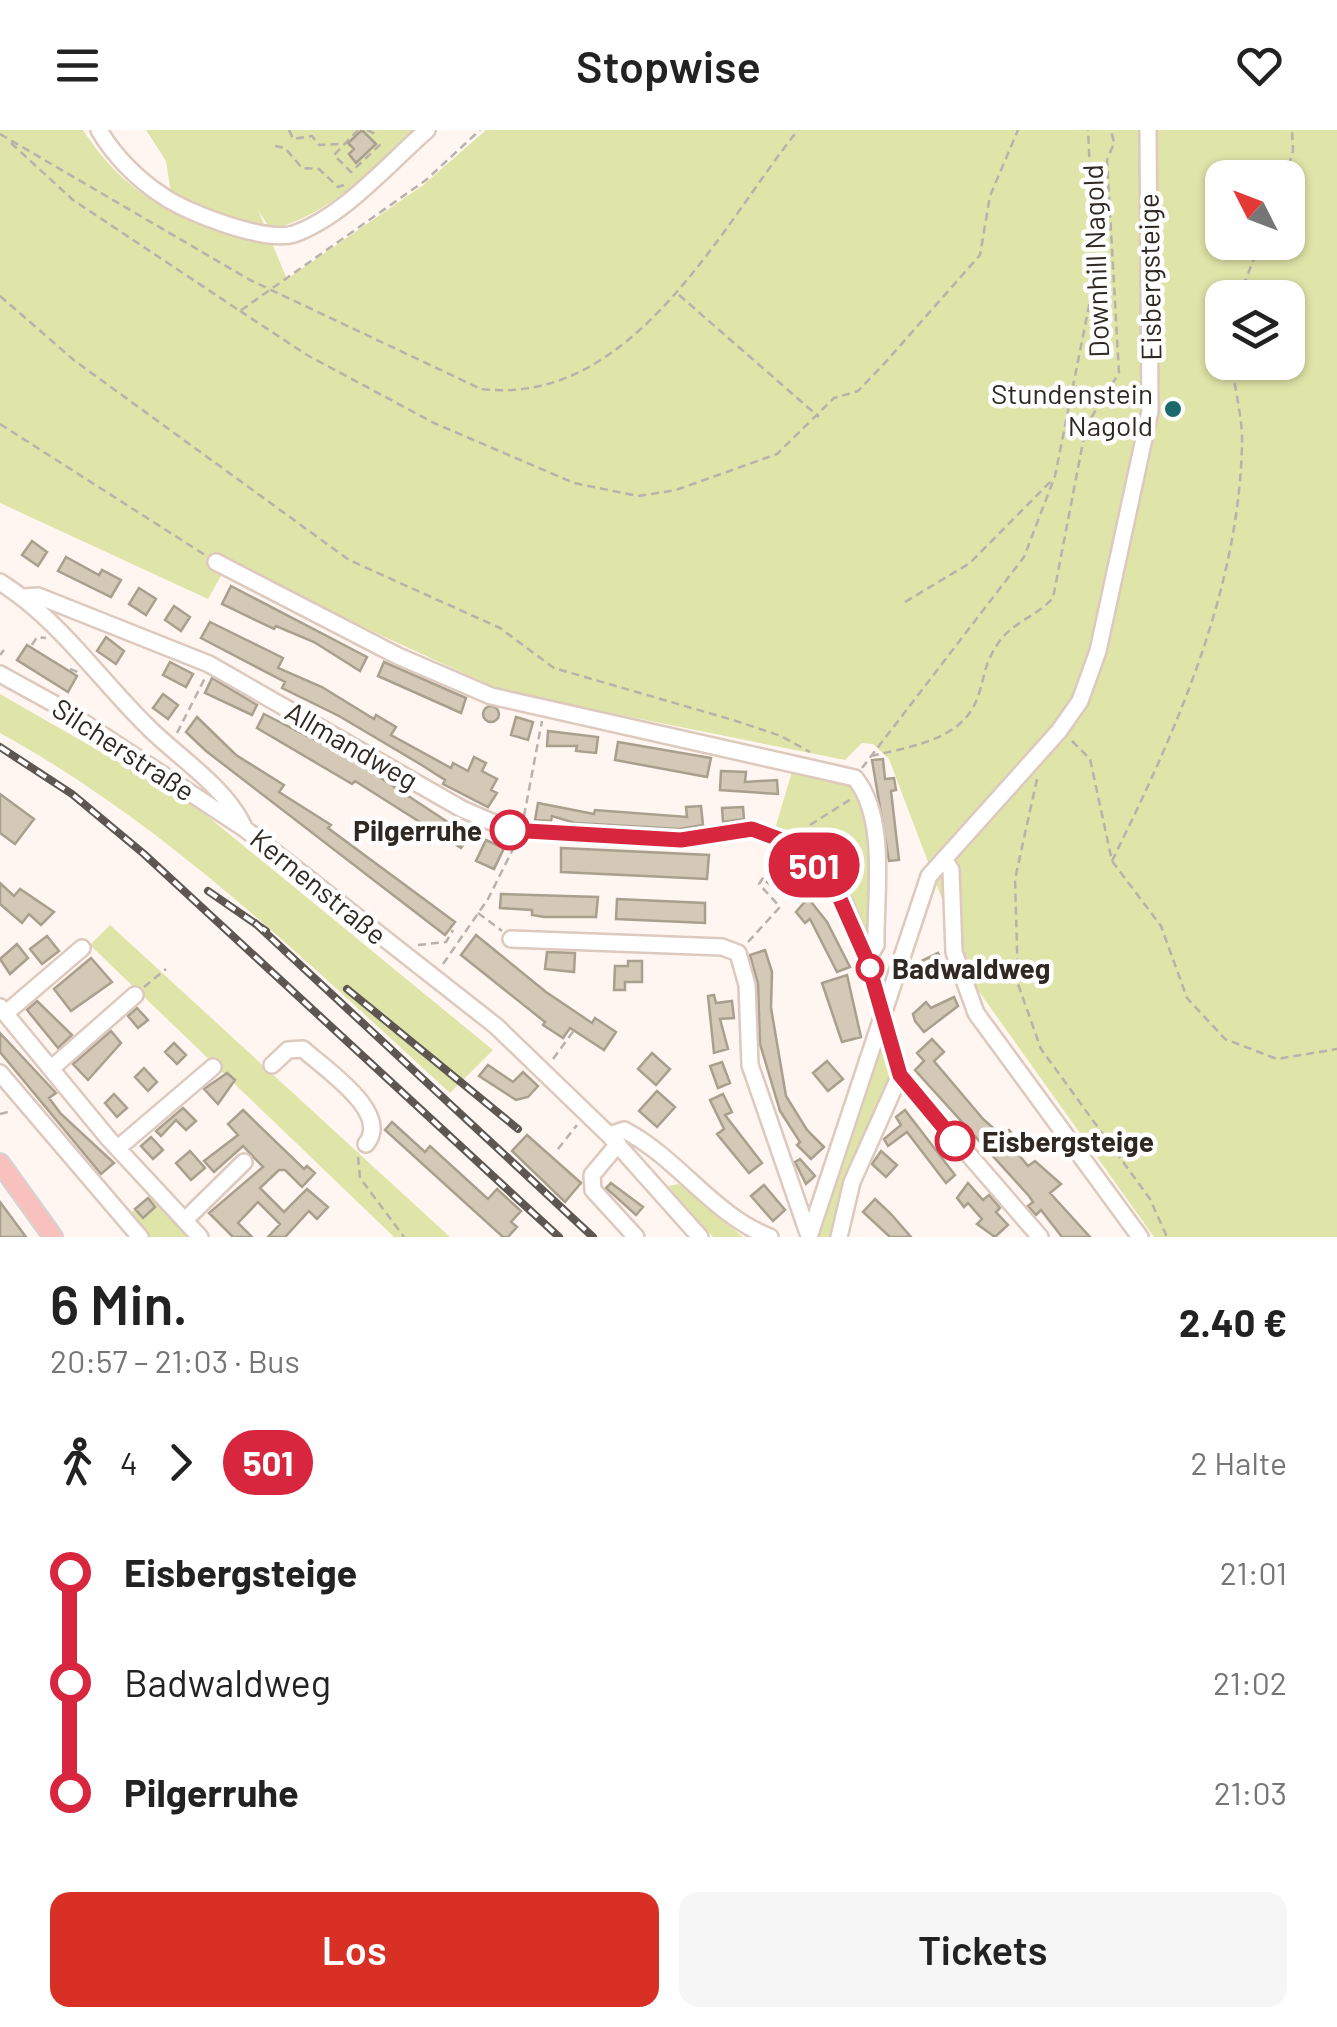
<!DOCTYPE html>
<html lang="de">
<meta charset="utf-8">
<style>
body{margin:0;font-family:Barlow,sans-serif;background:#f6f6f6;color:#222;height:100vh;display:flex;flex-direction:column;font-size:38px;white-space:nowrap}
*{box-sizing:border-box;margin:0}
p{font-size:32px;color:#767676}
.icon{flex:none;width:55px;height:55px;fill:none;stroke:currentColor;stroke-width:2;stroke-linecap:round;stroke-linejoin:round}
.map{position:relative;height:1107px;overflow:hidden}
.side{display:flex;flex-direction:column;background:#fff;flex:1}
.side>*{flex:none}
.badge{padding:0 20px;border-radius:32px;font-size:35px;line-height:65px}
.needle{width:65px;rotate:312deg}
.tools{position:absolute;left:1205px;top:30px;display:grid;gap:20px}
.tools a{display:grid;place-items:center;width:100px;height:100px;border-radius:20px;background:#fff;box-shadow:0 2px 8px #0004;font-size:50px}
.map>.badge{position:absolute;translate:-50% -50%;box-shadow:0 0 0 5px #fff}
.legs{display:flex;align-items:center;gap:15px;height:110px;padding:0 50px;font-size:32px}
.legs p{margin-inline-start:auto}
.headline{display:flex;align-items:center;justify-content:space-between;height:170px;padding:0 50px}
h1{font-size:55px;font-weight:600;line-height:75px}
.cta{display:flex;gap:20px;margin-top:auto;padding:20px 50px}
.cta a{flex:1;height:115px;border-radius:20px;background:#d93025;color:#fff;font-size:40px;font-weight:600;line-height:115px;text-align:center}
.cta a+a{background:#f6f6f6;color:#222}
ul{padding:0 50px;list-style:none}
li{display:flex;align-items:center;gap:35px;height:110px;font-size:38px}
li i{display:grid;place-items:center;width:15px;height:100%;margin:0 12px;background:currentColor}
li i::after{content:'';width:25px;height:25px;margin:-12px;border:8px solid;border-radius:50%;background:#fff}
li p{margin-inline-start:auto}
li:first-child i{background:linear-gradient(#0000 50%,currentColor 0)}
li:last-child i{background:linear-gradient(currentColor 50%,#0000 0)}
header{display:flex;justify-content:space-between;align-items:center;height:130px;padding:0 50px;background:#fff;font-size:45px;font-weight:600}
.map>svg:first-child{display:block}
</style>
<header><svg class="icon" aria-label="menu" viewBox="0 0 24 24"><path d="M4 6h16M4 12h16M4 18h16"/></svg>Stopwise<svg class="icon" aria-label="heart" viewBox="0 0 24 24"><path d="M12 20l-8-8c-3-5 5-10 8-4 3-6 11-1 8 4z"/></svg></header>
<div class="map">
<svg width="1337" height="1107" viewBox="0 0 1337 1107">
<rect width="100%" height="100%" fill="#fff6f1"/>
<path fill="#dfe4a8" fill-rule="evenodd" d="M0 0H83C108 38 134 62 174 83L166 31 146 0H416C370 41 332 83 271 100L258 80 287 149 422 56 486 0H1337V1107H1154L975 856 889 629 873 614 862 613 845 630 505 562 227 435 208 469 0 373ZM1222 48H1288V112H1222ZM1222 168H1288V232H1222Z
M0 564 195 676 493 920 450 963C309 834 169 696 0 603Z
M793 638C812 643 844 644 858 660 879 683 872 782 866 813L844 760 774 702Z
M110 795 450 1107H394L90 815Z
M883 900 893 947 834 1107H816Z
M679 1054 743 1107H713L668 1056Z
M157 1060 200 1107H140L124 1089Z"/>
<path fill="#d3c9b6" stroke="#a99f8d" stroke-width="2.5" d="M362 0 376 14 356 33 349 24 354 19 348 13Z
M32 411 47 422 38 436 22 425Z
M66 427 99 445 102 440 121 450 111 467 58 441Z
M231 456 367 527 360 541 314 512 276 496 274 499 222 474Z
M139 458 156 469 146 485 129 474Z
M174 476 190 487 181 501 165 490Z
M210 492 283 528 278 538 322 557 374 589 376 585 396 597 391 605 451 638 453 633 468 641 474 627 486 633 482 641 497 649 491 660 497 663 488 677 443 654 445 650 420 634 339 586 282 558 285 552 201 508Z
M106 507 124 521 116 534 97 521Z
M27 515 77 546 68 562 17 530Z
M170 532 193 544 186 557 163 545Z
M384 532 466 568 461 583 378 546Z
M212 548 257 575 252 585 205 563Z
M163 564 178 575 168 589 153 578Z
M483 584a8 8 0 1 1 16 0a8 8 0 1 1-16 0Z
M264 584 352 629 469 706 461 718 355 651 352 654 257 598Z
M197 587 236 625 284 655 279 662 331 695 328 698 455 792 445 805 206 621 186 602Z
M516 587 533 592 528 610 511 605Z
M548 601 598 607 596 623 576 621 577 616H547Z
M618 612 711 628 707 647 615 630Z
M883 629 885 649 894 648 896 660 891 661 899 730 889 731 872 630Z
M721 641 746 642 745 652 777 650 778 664 720 660Z
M0 664 34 689 15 714 0 703Z
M538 673 594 684 595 680 687 687 686 677 701 676 703 695 680 699 575 693 552 686 551 691 535 690Z
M743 677 744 689 723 692 722 678Z
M486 710 504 718 494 739 476 731Z
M561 718 709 725 707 749 561 742Z
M780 736 798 750 785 766 767 752Z
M0 753 14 766 20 759 54 782 41 795 29 784 22 793 0 774Z
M501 764 598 767 596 787H544L532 785V780L500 778Z
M808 768 827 792 850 837 837 842 810 789 805 793 796 782Z
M617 769 705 773V793L616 789Z
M476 805 546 862 592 893 595 888 616 902 604 920 570 898 563 908 543 895 545 892 461 825Z
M47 806 59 821 42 834 30 819Z
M17 814 28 828 10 844 0 829Z
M765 820 772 842 771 878 786 966 807 1000 824 1017 811 1029 797 1015 800 1012 780 981 760 914 758 854 750 825Z
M547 822 575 823 574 842 545 839Z
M938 823 945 836 921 847 915 834Z
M91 828 112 852 71 881 54 859Z
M628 831H642V852H625V860H614L615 836H628Z
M847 845 861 907 842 912 822 853Z
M714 865 716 873 732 871 734 888 720 889 728 919 714 923 708 866Z
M954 867 958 876 924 902 915 891 913 884 926 872 931 878Z
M37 871 72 905 58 918 27 880Z
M137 878 148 890 138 898 128 886Z
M111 901 121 913 88 950 73 934Z
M0 903 56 963 49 968 61 984 114 1033 101 1044 0 922Z
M932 909 944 922 934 931 983 989 1002 1006 1009 1000 1020 1013 1014 1019 1028 1036 1035 1031 1061 1054 1050 1063 1090 1107H1062L1041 1080 1036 1085 1028 1076 1033 1072 1029 1066 915 940 924 931 917 923Z
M174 913 186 925 177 934 165 922Z
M652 923 670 939 656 955 638 939Z
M827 931 843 949 828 961 813 943Z
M722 932 730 953 718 958 710 936Z
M488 935 513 952 523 942 538 956 528 967 516 970 479 946Z
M144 938 157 952 148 961 135 947Z
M227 943 235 950 218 974 204 959Z
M657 961 675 977 657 997 639 981Z
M114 964 127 978 117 987 105 973Z
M723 964 732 982 725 985 762 1033 749 1043 717 1004 724 999 710 970Z
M183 978 196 991 186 1000 176 990 161 1006 156 1001Z
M243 980 304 1039 307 1036 315 1043 302 1057 285 1040H279L260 1058 284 1082 307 1059 328 1077 317 1089 309 1081 285 1107H268L280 1094 258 1072 238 1093 252 1107H233L209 1083 263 1037 243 1016 214 1042 204 1031 238 1005 228 994Z
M905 980 955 1045 946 1053 907 1002 888 1016 884 1009 901 995 896 987Z
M392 992 425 1022 430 1016 488 1069 497 1059 521 1081 511 1092 517 1097 508 1107H503L385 1000Z
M527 1005 581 1053 565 1072 512 1021Z
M151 1007 163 1020 153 1029 141 1016Z
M190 1021 205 1038 191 1050 176 1033Z
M881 1021 897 1035 886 1047 872 1034Z
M800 1029 815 1046 806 1054 795 1032Z
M611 1053 643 1077 636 1085 606 1058Z
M968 1053 983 1070 989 1065 1000 1078 996 1082 1008 1095 995 1107 977 1094 982 1089 968 1073 964 1077 957 1068Z
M764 1055 785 1080 773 1091 751 1066Z
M148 1068 155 1077 143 1088 135 1079Z
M875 1069 891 1084 911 1107H890L863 1082Z
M0 1072 26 1107H0Z"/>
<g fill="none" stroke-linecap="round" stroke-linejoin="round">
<g stroke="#ddc9bd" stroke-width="20">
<path id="minor" d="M99 0C114 26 138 50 163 66 187 83 266 113 294 104 344 86 387 35 427 0
M216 432 398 526 491 566 855 648C888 689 875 765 876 815L867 830
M0 452C59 489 98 548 148 597 179 628 223 655 243 695
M24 467 38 466 209 534 462 679 510 700 681 710 752 699 787 712 832 751 846 776 867 830 900 945 1040 1107
M0 544 60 577 245 699 496 896 609 1005 700 1107
M946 732 951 740 954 822 976 883 1140 1107
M511 809 722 817 738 823 747 855 750 935 809 1106
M0 877 108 1008 200 1107
M6 883 82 818
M272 935 288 920 303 919C325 939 392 983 366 1014
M53 937 135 865
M0 943 140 1107
M609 1005 624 1000C678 1028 713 1085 770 1107
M618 1014 592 1045 593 1060 636 1107
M118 1018 213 937
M185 1090 244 1032
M809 1107 929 746 1059 601 1080 571 1098 521 1150 281 1148 0
M839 1107 852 1052 900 945"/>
</g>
<g stroke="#d5d4d3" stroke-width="22">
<path id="major" d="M0 1033 53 1107"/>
</g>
<path stroke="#b9b1ac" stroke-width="2.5" stroke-dasharray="8 5" stroke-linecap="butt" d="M289 0 293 9 312 6 319 15 339 14
M358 0 334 25 351 42 383 12
M367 0 378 5
M0 4 250 150 481 259C632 277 719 99 798 0
M11 13 73 70 240 181 426 50 480 0
M275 16 285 18 302 38 319 39 338 57 347 54
M1285 48 1293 21 1292 0
M679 165 819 287
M0 166 75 231 349 430 500 498 554 538 733 590 781 606 810 622
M1238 168 1261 112
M240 181 307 225 434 293 574 353 638 366 676 360 777 324 834 268 858 261 883 235 980 125 990 66 1018 0
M0 294 205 425
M905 472 970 433 1051 351
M32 515 37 507 46 508
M0 525 4 520
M70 539 78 542
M177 603 205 548
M1072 611 1090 629 1112 731 1161 796 1187 868 1225 909 1277 929 1337 919
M871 626C909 617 962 610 977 569 985 548 983 535 999 512 1013 492 1037 486 1053 468L1083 312 1091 288 1119 243 1107 30 1114 13 1111 0
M862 638 1024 427 1055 346 1095 146 1088 0
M1037 649 1015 749 1018 854 1041 919 1150 1069 1167 1107
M524 686 542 591
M799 702 851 669
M1112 731C1176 601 1238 463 1242 316 1243 289 1235 260 1231 232
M478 783 502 801
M748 812 780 777 759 754 780 722
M418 815 446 812 453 800
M443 834 488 769 516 713
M144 857 166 839
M553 929 575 899
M0 984 8 982V977
M558 1019 577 995
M358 1027 360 1048 404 1107"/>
<use href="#minor" stroke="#fff" stroke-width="15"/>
<use href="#major" stroke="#f8c1bd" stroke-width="18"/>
<g stroke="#5d5651" stroke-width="8">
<path id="rail" d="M0 617 72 664 144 724 559 1107
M208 761 266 801
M255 793 593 1107
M347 859 518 999"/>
</g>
<use href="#rail" stroke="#fff" stroke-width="4" stroke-dasharray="11" stroke-linecap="butt"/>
</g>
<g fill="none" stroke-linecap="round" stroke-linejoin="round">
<g stroke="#fff" stroke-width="22">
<path id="line-1" d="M510 700 681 710 752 699 787 712 832 751 867 830 900 945 955 1011"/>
</g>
<use href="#line-1" stroke="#d7263d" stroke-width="15"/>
</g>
<circle fill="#1b696c" stroke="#fff" stroke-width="4" cx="1173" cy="279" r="10"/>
<g fill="#fff" stroke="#d7263d" stroke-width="5">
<circle cx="510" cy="700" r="18"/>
<circle cx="870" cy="838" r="12"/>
<circle cx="955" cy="1011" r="18"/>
</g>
<g text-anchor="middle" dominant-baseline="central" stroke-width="9" stroke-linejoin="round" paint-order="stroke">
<g font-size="28" fill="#2f2823" stroke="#fff">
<text transform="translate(1095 131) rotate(-92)">Downhill Nagold</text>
<text transform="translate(1149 147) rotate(-91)">Eisbergsteige</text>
<text transform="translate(352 615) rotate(30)">Allmandweg</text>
<text transform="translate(124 619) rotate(33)">Silcherstraße</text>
<text transform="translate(319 756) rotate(39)">Kernenstraße</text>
</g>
<g font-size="28" fill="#2f2823" stroke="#fff" text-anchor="end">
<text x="1153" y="263">Stundenstein<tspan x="1153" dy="32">Nagold</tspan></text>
</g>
<g font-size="28" font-weight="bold" fill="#2f2823" stroke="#fff" text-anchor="start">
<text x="482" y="700" text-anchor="end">Pilgerruhe</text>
<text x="892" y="838">Badwaldweg</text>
<text x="982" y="1011">Eisbergsteige</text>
</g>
</g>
</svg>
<div class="tools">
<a><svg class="needle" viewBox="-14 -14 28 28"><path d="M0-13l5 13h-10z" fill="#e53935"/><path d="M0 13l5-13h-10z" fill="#767676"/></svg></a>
<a><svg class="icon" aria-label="layers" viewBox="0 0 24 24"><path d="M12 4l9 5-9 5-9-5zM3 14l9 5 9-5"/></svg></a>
</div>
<b class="badge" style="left:814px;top:735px;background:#d7263d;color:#fff">501</b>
</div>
<section class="side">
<div class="headline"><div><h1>6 Min.</h1><p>20:57 – 21:03 · Bus</p></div><b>2.40 €</b></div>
<div class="legs"><svg class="icon" aria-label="walk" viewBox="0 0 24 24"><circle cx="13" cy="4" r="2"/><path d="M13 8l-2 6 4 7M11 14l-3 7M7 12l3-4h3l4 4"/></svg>4<svg class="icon" aria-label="forward" viewBox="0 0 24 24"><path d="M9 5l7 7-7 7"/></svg><b class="badge" style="background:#d7263d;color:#fff">501</b><p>2 Halte</p></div>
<ul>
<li><i style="color:#d7263d"></i><b>Eisbergsteige</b><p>21:01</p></li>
<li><i style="color:#d7263d"></i><span>Badwaldweg</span><p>21:02</p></li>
<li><i style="color:#d7263d"></i><b>Pilgerruhe</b><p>21:03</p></li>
</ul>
<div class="cta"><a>Los</a><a>Tickets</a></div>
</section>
